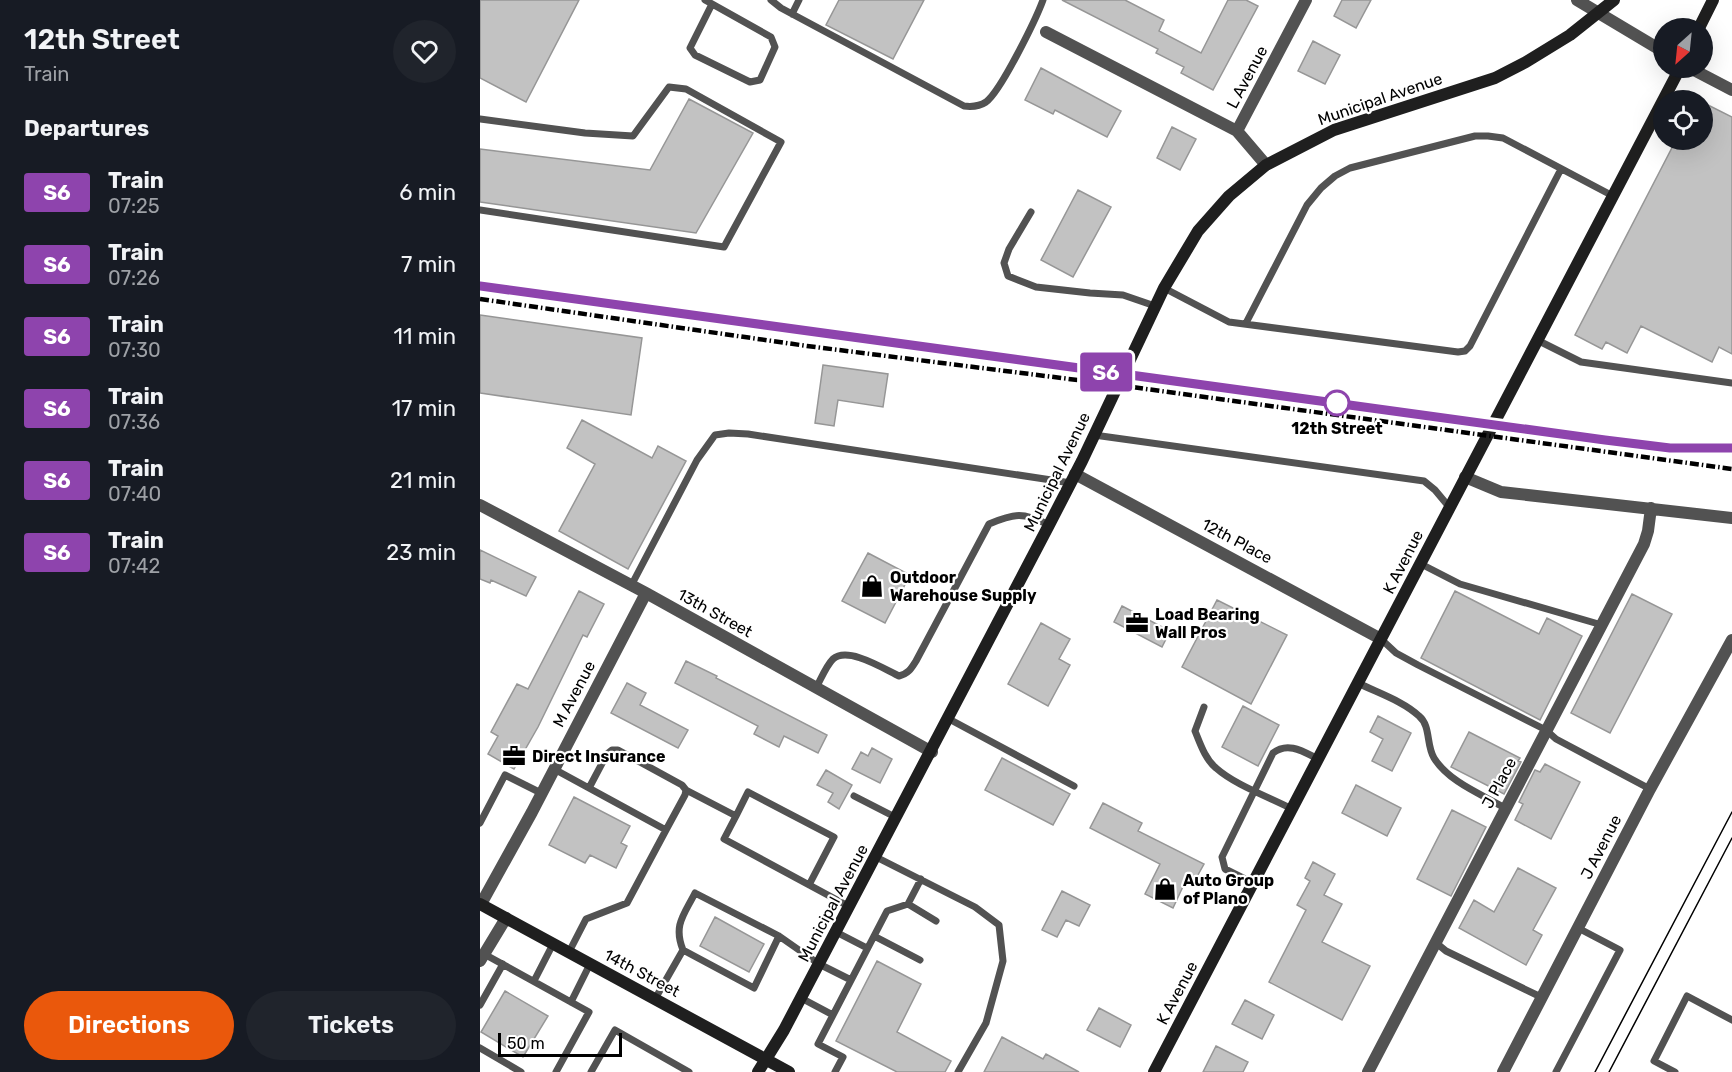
<!DOCTYPE html>
<style>
body{margin:0;font-family:Rubik,sans-serif;background:#20242c;color:#f1f3f6;height:100vh;display:flex;flex-direction:column;font-size:22px;white-space:nowrap}
*{box-sizing:border-box;margin:0}
p{font-size:20px;color:#9ea1a6}
.icon{flex:none;width:33px;height:33px;fill:none;stroke:currentColor;stroke-width:2;stroke-linecap:round;stroke-linejoin:round}
.map{position:relative;flex:1;overflow:hidden}
.details{display:flex;flex-direction:column;background:#171b24;width:480px}
.details>*{flex:none}
.badge{padding:0 12px;border-radius:4px;font-size:21px;line-height:39px}
.needle{width:39px;rotate:207deg}
.tools{position:absolute;left:1173px;top:18px;display:grid;gap:12px}
.tools a{display:grid;place-items:center;width:60px;height:60px;border-radius:50%;background:#171b24;box-shadow:0 6px 24px #0002;font-size:30px}
.scale{position:absolute;left:18px;bottom:15px;width:124px;box-sizing:border-box;padding-left:6px;border:3px solid #000;border-top:0;font-size:16px;line-height:21px;white-space:nowrap;color:#000;-webkit-text-stroke:4px #fff;paint-order:stroke}
.map>.badge{position:absolute;translate:-50% -50%;box-shadow:0 0 0 3px #fff}
h2{padding:0 24px;font-size:22px;line-height:54px}
.round{display:grid;place-items:center;flex:none;width:63px;height:63px;border-radius:32px;background:#20242c}
.headline{display:flex;align-items:center;justify-content:space-between;height:102px;padding:0 24px}
h1{font-size:28px;font-weight:600;line-height:45px}
.primary-button{display:flex;gap:12px;margin-top:auto;padding:12px 24px}
.primary-button a{flex:1;height:69px;border-radius:36px;background:#ea580c;color:#fff;font-size:24px;font-weight:600;line-height:69px;text-align:center}
.primary-button a+a{background:#20242c;color:#f1f3f6}
ul{padding:0;list-style:none}
li{display:flex;align-items:center;gap:18px;height:72px;padding:0 24px}
li div{flex:1}
li b{display:block;font-size:22px}
li em{font-style:normal}
li .badge{min-width:66px;font-weight:700;text-align:center}
main{display:flex;flex:1;min-height:0}
.map>svg:first-child{display:block}
</style>
<main>
<section class="details">
<div class="headline"><div><h1>12th Street</h1><p>Train</p></div><a class="round"><svg class="icon" aria-label="heart" viewBox="0 0 24 24"><path d="M12 20l-8-8c-3-5 5-10 8-4 3-6 11-1 8 4z"/></svg></a></div>
<h2>Departures</h2>
<ul>
<li><span class="badge" style="background:#8e44ad;color:#fff">S6</span><div><b>Train</b><p>07:25</p></div><em>6 min</em></li>
<li><span class="badge" style="background:#8e44ad;color:#fff">S6</span><div><b>Train</b><p>07:26</p></div><em>7 min</em></li>
<li><span class="badge" style="background:#8e44ad;color:#fff">S6</span><div><b>Train</b><p>07:30</p></div><em>11 min</em></li>
<li><span class="badge" style="background:#8e44ad;color:#fff">S6</span><div><b>Train</b><p>07:36</p></div><em>17 min</em></li>
<li><span class="badge" style="background:#8e44ad;color:#fff">S6</span><div><b>Train</b><p>07:40</p></div><em>21 min</em></li>
<li><span class="badge" style="background:#8e44ad;color:#fff">S6</span><div><b>Train</b><p>07:42</p></div><em>23 min</em></li>
</ul>
<div class="primary-button"><a>Directions</a><a>Tickets</a></div>
</section>
<div class="map">
<svg width="1252" height="1072" viewBox="0 0 1252 1072">
<rect width="100%" height="100%" fill="#fff"/>
<path fill="#c2c2c2" stroke="#969696" stroke-width="1.5" d="M0 0H99L46 102 0 78Z
M359 0H444L413 59 346 25Z
M582 0H645L684 20 679 31 721 53 748 0H766L778 6 733 90 701 73 704 67 676 53 678 49Z
M862 0H891L876 28 854 16Z
M833 41 860 55 845 84 818 71Z
M561 68 641 111 627 137 575 110 573 114 545 100Z
M209 99 273 133 216 233 0 202V149L170 170Z
M1222 102 1252 117V354L1239 347 1232 362 1161 326 1147 353 1126 342 1122 349 1095 335 1196 140H1222Z
M692 127 716 139 700 170 677 158Z
M598 190 631 207 593 277 561 260Z
M0 315 162 338 151 415 0 393Z
M343 365 408 374 403 407 358 400 354 426 335 423Z
M102 420 172 458 178 446 206 461 148 569 79 531 115 464 87 448Z
M0 550 56 577 46 596 11 580 10 583 0 579Z
M388 553 430 575 405 623 362 601Z
M99 591 124 604 107 637 103 635 58 727 34 769 8 754 18 736 11 732 37 684 48 689Z
M975 591 1059 634 1067 618 1102 636 1060 720 941 658Z
M1152 594 1192 614 1130 733 1091 713Z
M737 600 807 635 771 704 702 667Z
M642 606 690 631 682 647 634 622Z
M561 623 590 639 579 659 590 665 568 706 528 684Z
M206 661 237 676 236 678 347 735 338 753 304 736 299 747 274 734 278 726 195 683Z
M147 683 166 693 160 705 208 730 198 748 131 713Z
M763 706 799 725 778 766 742 747Z
M898 716 931 733 912 771 892 761 903 739 890 732Z
M989 732 1040 758 1038 761 1041 762 1024 794 971 767Z
M392 748 412 759 400 783 372 769 381 752 388 756Z
M522 758 590 794 573 825 505 790Z
M1065 764 1100 782 1071 839 1035 820 1043 804 1039 802 1055 770 1060 772Z
M346 770 372 785 359 809 348 802 353 793 337 785Z
M876 785 921 808 907 836 862 813Z
M94 797 150 826 141 843 147 846 136 868 110 855 105 863 69 845Z
M623 803 662 823 658 831 724 864 714 882 707 878 693 908 665 894 680 864 610 828Z
M972 810 1006 827 971 896 937 879Z
M833 862 855 874 844 895 862 904 842 942 890 966 862 1020 789 982 826 910 817 905 830 881 825 878Z
M1038 868 1076 888 1053 930 1062 935 1046 965 979 928 994 900 1014 912Z
M582 891 610 905 599 926 586 920 577 937 562 930Z
M235 917 284 944 269 972 220 946Z
M397 961 441 984 417 1032 471 1061 465 1072H417L356 1041Z
M25 991 68 1016 43 1057 1 1032Z
M765 1000 794 1015 782 1039 752 1024Z
M619 1008 651 1025 640 1047 607 1030Z
M522 1037 563 1059 566 1054 599 1072H504Z
M736 1046 768 1062 763 1072H723Z"/>
<g fill="none" stroke-linecap="round" stroke-linejoin="round">
<path stroke="#525252" stroke-width="7" d="M225 0 291 37 295 47 280 80 270 82 215 55 210 48 232 4
M291 0 301 8 484 106C492 107 500 106 506 102 521 91 556 19 563 0
M312 14 319 0
M0 119 105 133 153 136 189 87 206 89 301 142 244 247 0 210
M551 212 529 249 524 263 528 276 556 287 610 293 643 295 675 306
M684 288 749 322 978 352 985 351 990 346 1081 169
M766 323 827 205 841 188 855 176 870 168 995 136H1008L1023 138 1133 196
M1057 340 1101 362 1252 383
M614 435 944 481 955 490 970 508
M941 564 980 584 1122 625
M151 586 217 460 235 435 249 433 268 434 591 483
M901 639 916 653 938 665 1066 730 1076 739 1170 789
M878 683C898 693 923 701 939 716 951 726 946 745 954 758 969 782 1001 794 1025 808
M336 688C341 679 346 666 353 659 368 646 404 669 419 676 428 674 431 669 436 661L509 524C535 513 543 512 569 525
M724 707 715 731C720 743 725 759 736 768 755 785 789 797 812 809
M469 719 594 786
M74 769 186 830 147 903 106 919 89 952
M109 788 127 754 132 750H138L202 785 206 790 205 795 186 830
M206 790 256 816 244 839 370 907
M374 796 417 818
M256 816 268 792 354 837 329 885
M0 823 25 775 61 793
M396 857 495 907 519 925 523 961 506 1023 478 1072
M773 883 745 869 742 857 793 753C808 741 824 752 838 759
M428 904 456 921
M356 932 387 948
M394 936 440 960
M955 942 966 951 1061 997
M203 950C193 925 204 915 215 893L299 936
M4 954 109 1012 76 1072
M54 981 73 944
M321 998 353 1015
M175 999 203 950 274 988 299 936 339 964 371 980
M91 1002 110 964
M0 1005 23 964
M0 1048 41 1072
M111 1072 135 1030 209 1072
M355 1072 363 1057 338 1044 407 911 428 904 441 879
M1076 1072 1140 950 1098 928
M1195 1072 1174 1061 1207 996 1252 1020"/>
<path stroke="#525252" stroke-width="12" d="M1097 0 1184 52
M566 32 757 131
M1210 68 1252 90
M786 165 757 131 826 0
M595 474 901 639
M985 477 1021 492 1252 518
M0 505 166 593 452 752
M1 904 52 812 166 593
M0 961 26 918
M888 1072 1164 544 1168 531 1171 508
M1023 1072 1170 789 1252 640"/>
<path stroke="#1f1f1f" stroke-width="12" d="M1219 28 1233 0
M0 904 309 1072
M278 1072 304 1030 569 525 602 461 684 288 718 231 749 196 786 165 854 130 1015 78 1046 62 1090 35 1134 0
M674 1072 1200 68"/>
<path stroke="#000" stroke-width="1.5" d="M1115 1072 1252 812
M1129 1072 1252 838"/>
<path stroke="#000" stroke-width="4.5" stroke-dasharray="9 3 1.5 3" stroke-linecap="butt" d="M0 286 1125 440 1190 448H1252
M0 299 327 346 637 385 1252 469"/>
</g>
<g fill="none" stroke-linecap="round" stroke-linejoin="round">
<g stroke="#fff" stroke-width="14">
<path id="line" d="M0 286 1125 440 1190 448H1252"/>
</g>
<use href="#line" stroke="#8e44ad" stroke-width="9"/>
</g>
<defs>
<g id="shop-bare" transform="scale(1.8)"><path d="M-5-2.5h2.3a2.7 3.5 0 0 1 5.4 0H5L5.5 6h-11ZM-1.5-2.5h3a1.5 2.3 0 0 0-3 0Z" fill="#000" stroke="#fff" stroke-width="2.5" paint-order="stroke"/></g>
<g id="office-bare" transform="scale(1.8)"><path d="M-6-3h4V-5.5h4V-3h4V5H-6ZM-1-4.5V-3h2v-1.5ZM-6 0V1H6V0Z" fill="#000" stroke="#fff" stroke-width="2.5" paint-order="stroke"/></g>
</defs>
<g fill-rule="evenodd">
<use href="#shop-bare" x="392" y="586"/>
<use href="#office-bare" x="657" y="623"/>
<use href="#office-bare" x="34" y="756"/>
<use href="#shop-bare" x="685" y="889"/>
</g>
<circle fill="#fff" stroke="#8e44ad" stroke-width="3" cx="857" cy="403" r="12"/>
<g text-anchor="middle" dominant-baseline="central" stroke-width="4.5" stroke-linejoin="round" paint-order="stroke">
<g font-size="16" fill="#000" stroke="#fff">
<text transform="translate(767 77) rotate(-62)">L Avenue</text>
<text transform="translate(900 99) rotate(-19)">Municipal Avenue</text>
<text transform="translate(577 472) rotate(-64)">Municipal Avenue</text>
<text transform="translate(757 541) rotate(28)">12th Place</text>
<text transform="translate(923 562) rotate(-63)">K Avenue</text>
<text transform="translate(235 613) rotate(29)">13th Street</text>
<text transform="translate(94 694) rotate(-62)">M Avenue</text>
<text transform="translate(1019 783) rotate(-62)">J Place</text>
<text transform="translate(1121 847) rotate(-63)">J Avenue</text>
<text transform="translate(353 903) rotate(-62)">Municipal Avenue</text>
<text transform="translate(162 973) rotate(28)">14th Street</text>
<text transform="translate(697 993) rotate(-62)">K Avenue</text>
</g>
<g font-size="16" font-weight="bold" fill="#000" stroke="#fff">
<text x="857" y="428">12th Street</text>
</g>
<g font-size="16" font-weight="bold" fill="#000" stroke="#fff" text-anchor="start">
<text x="410" y="577">Outdoor<tspan x="410" dy="18">Warehouse Supply</tspan></text>
<text x="675" y="614">Load Bearing<tspan x="675" dy="18">Wall Pros</tspan></text>
<text x="52" y="756">Direct Insurance</text>
<text x="703" y="880">Auto Group<tspan x="703" dy="18">of Plano</tspan></text>
</g>
</g>
</svg>
<div class="tools">
<a><svg class="needle" viewBox="-14 -14 28 28"><path d="M0-13l5 13h-10z" fill="#e53935"/><path d="M0 13l5-13h-10z" fill="#9ea1a6"/></svg></a>
<a><svg class="icon" aria-label="locate" viewBox="0 0 24 24"><circle cx="12" cy="12" r="6"/><path d="M12 2v4M12 18v4M2 12h4M18 12h4"/></svg></a>
</div>
<div class="scale">50 m</div>
<b class="badge" style="left:626px;top:372px;background:#8e44ad;color:#fff">S6</b>
</div>
</main>
